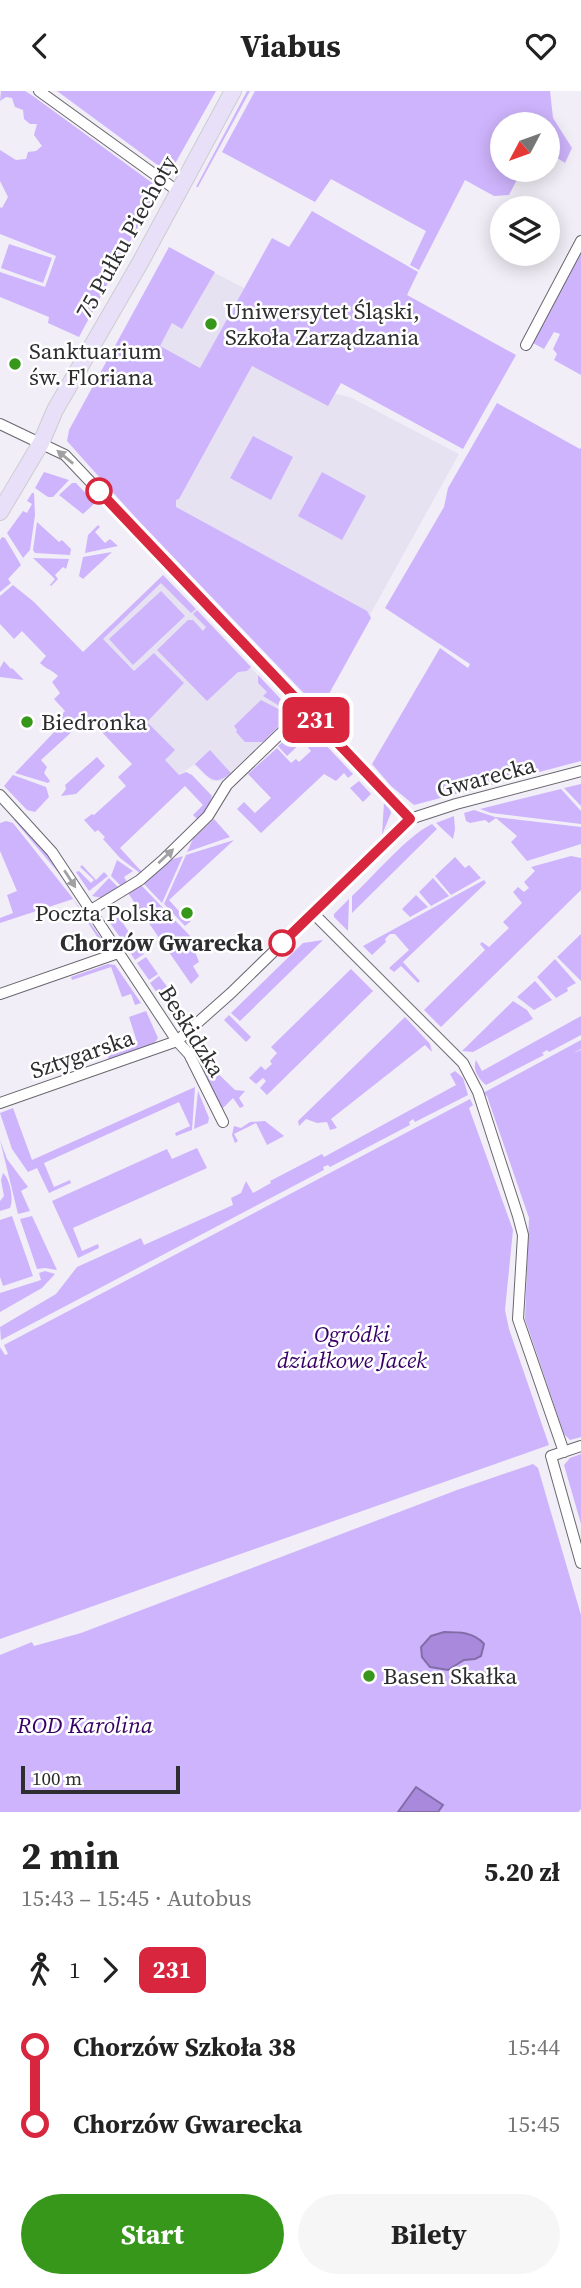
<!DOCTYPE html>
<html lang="pl">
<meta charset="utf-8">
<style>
body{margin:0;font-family:"Source Serif 4",serif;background:#f6f6f6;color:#222;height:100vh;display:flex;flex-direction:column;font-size:26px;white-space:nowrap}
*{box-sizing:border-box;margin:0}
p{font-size:23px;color:#767676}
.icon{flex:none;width:38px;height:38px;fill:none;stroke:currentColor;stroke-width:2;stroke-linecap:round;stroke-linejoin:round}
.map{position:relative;height:1721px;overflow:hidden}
.sheet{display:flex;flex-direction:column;background:#fff;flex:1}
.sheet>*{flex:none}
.badge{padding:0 14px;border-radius:10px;font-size:24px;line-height:46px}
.needle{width:46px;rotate:229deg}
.buttons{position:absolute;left:490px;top:21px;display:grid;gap:14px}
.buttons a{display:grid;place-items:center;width:70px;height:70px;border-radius:50%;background:#fff;box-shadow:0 4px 18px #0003;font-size:35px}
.scale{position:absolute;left:21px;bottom:18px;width:159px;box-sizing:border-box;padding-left:7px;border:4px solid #2e2d30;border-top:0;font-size:19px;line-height:24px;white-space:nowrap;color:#2e2d30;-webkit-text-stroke:5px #fff;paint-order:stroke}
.map>.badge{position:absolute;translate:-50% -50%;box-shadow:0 0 0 4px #fff}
.legs{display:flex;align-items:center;gap:10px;height:77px;padding:0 21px;font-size:23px}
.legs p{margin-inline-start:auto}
.summary{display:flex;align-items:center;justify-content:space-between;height:119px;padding:0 21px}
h1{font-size:38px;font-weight:700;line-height:52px}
.cta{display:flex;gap:14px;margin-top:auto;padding:14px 21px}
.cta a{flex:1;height:80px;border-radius:42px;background:#36971b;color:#fff;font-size:28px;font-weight:700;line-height:80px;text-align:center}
.cta a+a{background:#f6f6f6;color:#222}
ul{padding:0 21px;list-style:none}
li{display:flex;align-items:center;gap:24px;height:77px;font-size:26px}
li i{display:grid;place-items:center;width:10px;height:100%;margin:0 9px;background:currentColor}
li i::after{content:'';width:18px;height:18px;margin:-9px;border:5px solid;border-radius:50%;background:#fff}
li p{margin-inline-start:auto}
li:first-child i{background:linear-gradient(#0000 50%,currentColor 0)}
li:last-child i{background:linear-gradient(currentColor 50%,#0000 0)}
header{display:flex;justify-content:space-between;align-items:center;height:91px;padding:0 21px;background:#fff;font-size:32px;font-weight:700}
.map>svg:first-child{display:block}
</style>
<header><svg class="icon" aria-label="back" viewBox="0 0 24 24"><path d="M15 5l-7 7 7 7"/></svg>Viabus<svg class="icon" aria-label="heart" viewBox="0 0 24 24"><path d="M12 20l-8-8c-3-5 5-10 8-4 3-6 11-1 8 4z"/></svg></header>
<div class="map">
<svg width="581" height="1721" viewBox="0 0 581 1721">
<rect width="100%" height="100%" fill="#f1eef7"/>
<path fill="#e7e2f2" d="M209 179 244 197 228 253 309 297 350 306 459 363 366 531 171 418 141 274Z
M163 485 292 620 290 624 222 690H212L194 674 179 684 145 687 53 590Z"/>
<path fill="#ceb4fc" d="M1 0H25L33 5 159 97 79 246 48 232 49 226 0 206V181L45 196 56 165 0 143V116L2 117 8 106 0 90V59L16 69 26 68 28 61 36 60 42 55 34 44 37 33H30L24 28 23 19 15 16 12 7 6 6 0 10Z
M57 0H216L172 78 167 81Z
M247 0H250L198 96H196Z
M255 0H550L553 27 572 57 565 72 548 61V33H502V79H522L509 104 494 105 465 89 419 179 410 174 426 140 331 88 315 111 222 61Z
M312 120 418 181 407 204 516 264 463 358 341 292 328 315 252 275 179 408 176 409V416L367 520 371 527 320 619 135 426 67 350 69 339 169 156 215 181 182 238 172 232 160 255 200 277 272 147 289 156Z
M9 153 52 167 43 192 1 177Z
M581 161V284L554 269 557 263 553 258 560 243 554 241 544 258 533 252Z
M497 312 580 358 581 356V670L414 714 391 695 372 673 440 557 468 577 470 573 385 517 444 416 448 397Z
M253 345 293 366 271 409 230 387Z
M44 381 69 389 53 406H48L35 397Z
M322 381 366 405 342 449 298 425Z
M72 392H76L95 412 83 423 59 404Z
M32 402H34L35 424 30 459 23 467 7 442 23 420 27 422 32 413 27 410Z
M37 431 59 451 62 449 71 458 70 464 35 462 33 459Z
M98 434 100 436 95 441 105 452 110 448 118 455 85 462 88 444Z
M2 446 5 447 21 474 8 488 11 492 0 501V449Z
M112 461 83 488 79 485 83 466Z
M33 467 69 468 66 478 63 476 55 484 58 488 51 495 50 494 55 488Z
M163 484 196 518 191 522 161 492 103 548 134 580 154 562 184 592 147 631 175 659 165 669 179 684 186 681 192 684 212 705 207 719 197 728 193 724 203 714 185 695 120 757 142 781 140 782 120 767 103 748 105 746 98 739 95 741 84 729 92 723 94 724 126 695 118 686 132 673 88 626 41 669 47 676 44 682 50 690 48 692 15 682 59 636 55 631 65 620 54 608 60 602 52 591 58 585C52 579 46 578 40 572L46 565 22 540 14 548 0 533V505L13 494 34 511 83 561Z
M161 500 185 525 133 574 109 548Z
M197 519 251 576 247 580 238 581 207 610 157 559 188 529H193L203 540 206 536 193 523Z
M4 570 11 578 12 577 24 589 0 586V577Z
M258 584 292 620 291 622 263 605 267 601 258 592Z
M261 609 290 624 263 651H245L236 641 237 639 234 635Z
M302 633H306L353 683 348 687 344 682 336 690 324 683 261 742 237 718 244 711 255 722 271 707 248 683 277 657 291 672 296 668 299 671 311 660 303 650 287 665 278 655Z
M210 659 231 682C214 696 209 687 195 673Z
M97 666 105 675 76 703 61 705 66 698 65 694Z
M13 684 46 696 49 706 35 721 27 719 4 695Z
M359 690 371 703 363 711 350 697Z
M581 693V715L564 697Z
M561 698 581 720V733L491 722 480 718Z
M387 709 391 722 382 744 384 711Z
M474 719 495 726 581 736V753L527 770 511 751 517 745 496 727 489 732 485 729 470 732 466 730 464 722Z
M454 725 455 738 453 748 436 732Z
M16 727 47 762 68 793 14 729Z
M214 728 230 746 187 761 193 748Z
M6 730 13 732 71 805 101 847 103 855 73 808 0 832V827L13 822 7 804 17 800 0 760V732Z
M432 733 437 738 352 822V805C373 786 408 744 432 733Z
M234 749 169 809 186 828 191 830 185 835 164 813 186 764Z
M183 765 162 812 144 793 170 769Z
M571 765 581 767V799L441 936 424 919 485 859 480 853 482 851 489 856 509 837 503 831 522 812 513 801 518 796 524 801 529 797 524 791 535 780 531 776Z
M455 766 465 777 469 774 481 787 451 804 435 785Z
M117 769 133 780 124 786 127 791 121 795 111 785Z
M82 774 96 789 104 781 108 785 89 800 76 781 79 780 91 792 94 789 80 776Z
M109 787 118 796 102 807 92 805Z
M433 787 449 805 431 815 419 801Z
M484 789 486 792 403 871 420 890 418 892 401 875 394 881 389 877 409 859 395 843H390L385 848 386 851 372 864 363 855Z
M141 794 194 849V858L199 871 193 875 199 885 191 893 128 802Z
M416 804 428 816 410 826 402 818Z
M349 808 348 840 334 826V823Z
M119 826 130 843 122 849 110 832Z
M581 843V890L557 866Z
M133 846 144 863 135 869 124 852Z
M323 849 240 930 231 922 303 852Z
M146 866 158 883 149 889 137 872Z
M555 868 576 892 567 897 568 900 556 907 537 886Z
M108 873 115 874 141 912 135 914 131 903 122 906 111 876 72 889 71 886Z
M351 878 373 900 267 1004 260 997 266 990 263 987 256 993 249 987 261 975 265 979 272 973 270 970 277 962 271 956Z
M159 885 172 902 162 909 150 892Z
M535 890 552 909 534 919 517 906Z
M513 910 527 919 533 928 473 961 462 960Z
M146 920 158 947 153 954 109 969 107 962 137 951 129 926Z
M229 924 251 946 246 951 224 929Z
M581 925V944L549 961 547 959 542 962 544 964 486 994C479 988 472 979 476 969L482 980Z
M405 926 430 953 432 961 425 954 331 1028 337 1037 330 1039 327 1031 317 1032 306 1028 299 1035 298 1030Z
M581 949V958L574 962 581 959V1346L570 1349 564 1343 525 1228 529 1127 487 1005 483 1002Z
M203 968 235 999 245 1000 239 1007 244 1015 240 1017 233 1007 223 1017 218 1012 199 971Z
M455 980 463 987 468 1004 415 1031 413 1028 409 1031 410 1034 330 1076 328 1074 323 1076 324 1079 1 1249 0 1236 56 1203 77 1176 141 1147 144 1154 233 1114 231 1107 241 1102 246 1090 253 1102 271 1092 270 1090 322 1063 324 1066 456 994 450 983Z
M195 996 192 1039 176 1045 175 1042 190 1035 179 1011 44 1072 54 1096 70 1089 71 1092 49 1102 37 1077 28 1081 12 1058 0 1022 13 1017 32 1069Z
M198 1000 209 1027 208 1032 194 1038Z
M470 1008 473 1014 469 1017 513 1139 505 1219 509 1238 549 1354 0 1548V1256L5 1264 8 1263 4 1254Z
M265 1030 284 1045 267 1054 256 1032 234 1043 238 1050 235 1052 232 1044 234 1035 241 1037 250 1031Z
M0 1049 7 1068 28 1096 21 1100 30 1120 18 1123Z
M197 1057 207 1077 73 1137 82 1160 98 1153 99 1157 78 1167 52 1110 167 1058 172 1068Z
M3 1082C10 1088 14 1108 10 1117L0 1120V1110L4 1105 1 1089Z
M12 1125 33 1185 3 1195 0 1186V1129Z
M32 1125 57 1179 45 1177 37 1178 20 1128Z
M45 1180 55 1183 42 1197 0 1221V1202L41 1189 39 1182Z
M581 1363V1433L564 1374 570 1367Z
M533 1373 538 1377 581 1524V1718L578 1721H0V1564L32 1551 34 1555 81 1542 457 1399Z"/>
<path fill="#a889dc" stroke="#836da8" stroke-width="2" d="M444 1541C459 1541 474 1541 484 1553L481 1565 475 1568 464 1569 448 1579 430 1576 422 1566 421 1556 431 1545Z
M416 1696 443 1714 438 1721H398Z"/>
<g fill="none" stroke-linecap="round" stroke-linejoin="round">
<g stroke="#6a676f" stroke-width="12">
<path id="street" d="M39 0 179 101
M526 254 581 150
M0 333 65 364 410 728
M0 704 52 761 177 950 189 963 223 1031
M91 819 140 789 163 769 208 725 227 694 306 618
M313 822 463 972 478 1001 518 1125 523 1144 518 1228 564 1361
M0 903 118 862
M0 1012 177 950 231 902 410 728 456 713 581 680
M581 1355 551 1365 581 1472"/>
</g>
<g stroke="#cdcdcd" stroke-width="18">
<path id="primary" d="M0 421 41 352 55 319 140 172 233 0"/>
</g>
<use href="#street" stroke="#fff" stroke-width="10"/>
<use href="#primary" stroke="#e8dff9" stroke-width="16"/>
</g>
<defs><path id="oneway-solid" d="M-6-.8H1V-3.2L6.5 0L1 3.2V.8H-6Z" transform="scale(1.75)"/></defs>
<g fill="#a1a0a2">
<use href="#oneway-solid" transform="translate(65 366) rotate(-141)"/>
<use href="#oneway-solid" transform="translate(166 765) rotate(-43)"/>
<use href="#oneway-solid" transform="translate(70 788) rotate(57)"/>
</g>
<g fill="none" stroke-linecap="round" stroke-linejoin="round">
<g stroke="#fff" stroke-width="16">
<path id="line-1" d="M99 400 410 728 282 852"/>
</g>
<use href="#line-1" stroke="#d7263d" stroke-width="10"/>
</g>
<g fill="#36971b" stroke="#fff" stroke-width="2.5">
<circle cx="211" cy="233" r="7"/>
<circle cx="15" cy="273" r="7"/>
<circle cx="27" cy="631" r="7"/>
<circle cx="187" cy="822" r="7"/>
<circle cx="369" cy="1585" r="7"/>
</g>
<g fill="#fff" stroke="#d7263d" stroke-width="3.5">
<circle cx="99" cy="400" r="12"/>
<circle cx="282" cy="852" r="12"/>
</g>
<g text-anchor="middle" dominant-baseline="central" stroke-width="5" stroke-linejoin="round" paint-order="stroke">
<g font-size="23" fill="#2e2d30" stroke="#fff">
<text transform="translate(126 146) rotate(-61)">75 Pułku Piechoty</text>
<text transform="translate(486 686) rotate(-15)">Gwarecka</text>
<text transform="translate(192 940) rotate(58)">Beskidzka</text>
<text transform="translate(82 963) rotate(-19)">Sztygarska</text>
</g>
<g font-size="23" fill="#2e2d30" stroke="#fff" text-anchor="start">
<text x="225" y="220">Uniwersytet Śląski,<tspan x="225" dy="26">Szkoła Zarządzania</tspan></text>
<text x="29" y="260">Sanktuarium<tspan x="29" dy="26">św. Floriana</tspan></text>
<text x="41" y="631">Biedronka</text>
<text x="173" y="822" text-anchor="end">Poczta Polska</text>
<text x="383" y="1585">Basen Skałka</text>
</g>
<g font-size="23" font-weight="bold" fill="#2e2d30" stroke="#fff" text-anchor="end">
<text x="263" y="852">Chorzów Gwarecka</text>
</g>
<g font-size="23" font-style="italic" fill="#380066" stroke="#fff">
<text x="352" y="1243">Ogródki<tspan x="352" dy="26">działkowe Jacek</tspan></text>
<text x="85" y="1634">ROD Karolina</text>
</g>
</g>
</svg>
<div class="buttons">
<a><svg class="needle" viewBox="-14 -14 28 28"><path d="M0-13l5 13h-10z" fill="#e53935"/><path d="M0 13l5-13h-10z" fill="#767676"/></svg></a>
<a><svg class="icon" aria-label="layers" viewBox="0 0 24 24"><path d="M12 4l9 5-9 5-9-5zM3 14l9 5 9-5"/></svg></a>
</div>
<div class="scale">100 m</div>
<b class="badge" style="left:316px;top:629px;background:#d7263d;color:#fff">231</b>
</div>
<section class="sheet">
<div class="summary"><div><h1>2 min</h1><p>15:43 – 15:45 · Autobus</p></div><b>5.20 zł</b></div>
<div class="legs"><svg class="icon" aria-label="walk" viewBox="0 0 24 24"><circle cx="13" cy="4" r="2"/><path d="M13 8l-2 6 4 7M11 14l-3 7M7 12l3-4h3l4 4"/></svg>1<svg class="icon" aria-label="forward" viewBox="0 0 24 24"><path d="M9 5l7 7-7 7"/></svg><b class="badge" style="background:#d7263d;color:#fff">231</b></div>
<ul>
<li><i style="color:#d7263d"></i><b>Chorzów Szkoła 38</b><p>15:44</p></li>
<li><i style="color:#d7263d"></i><b>Chorzów Gwarecka</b><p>15:45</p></li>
</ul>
<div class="cta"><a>Start</a><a>Bilety</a></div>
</section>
